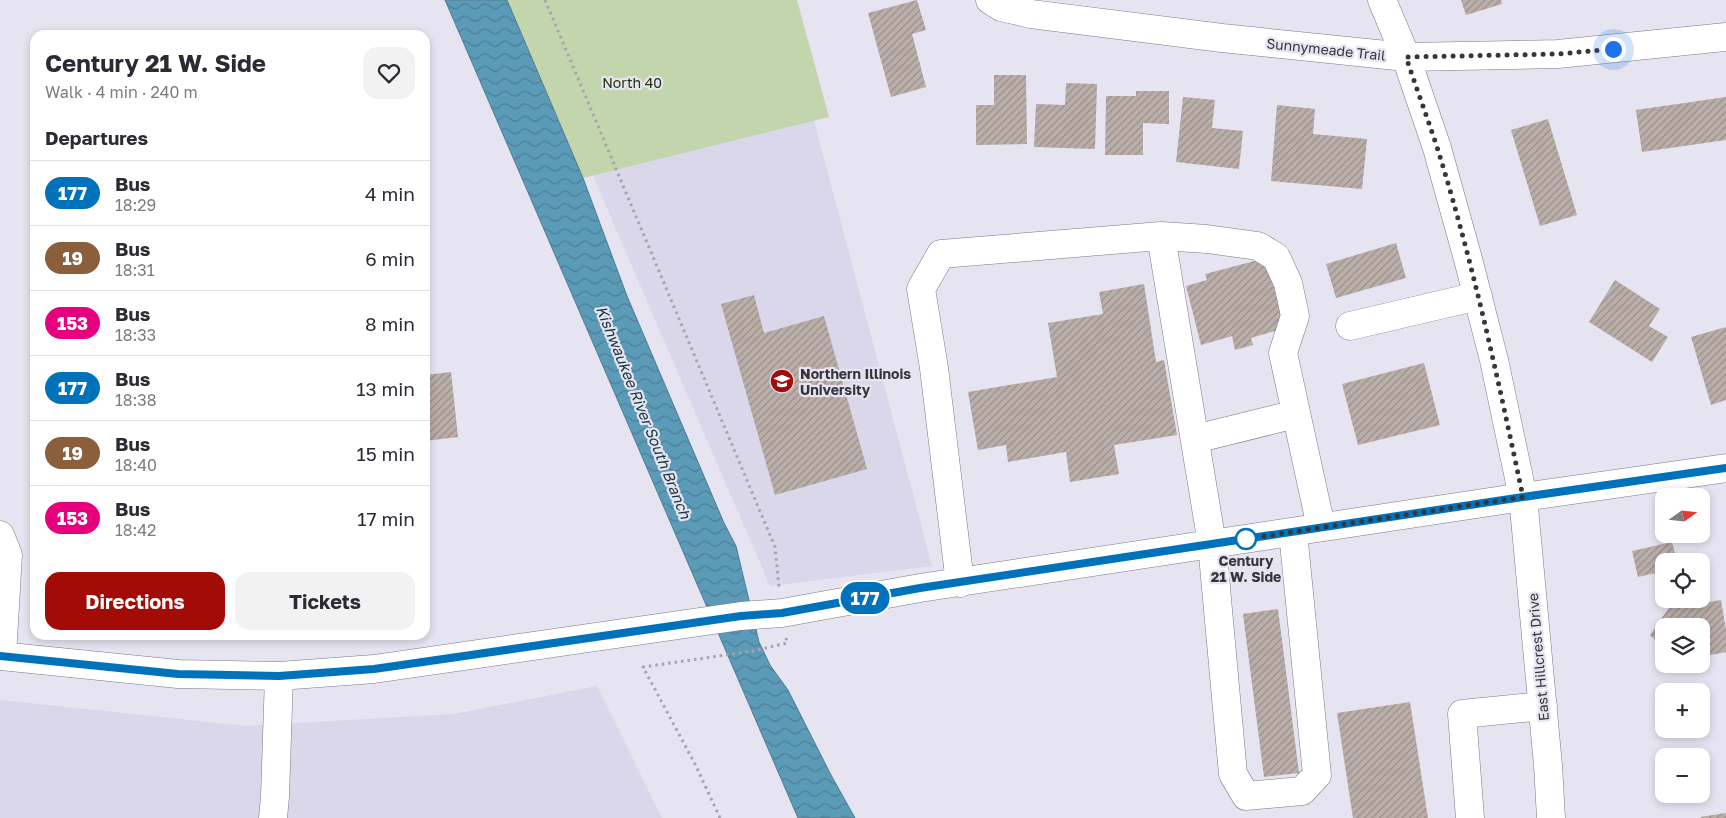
<!DOCTYPE html>
<meta charset="utf-8">
<style>
body{margin:0;font-family:"Golos Text",sans-serif;background:#f2f2f3;color:#2b2b33;height:100vh;display:flex;flex-direction:column;font-size:19px;white-space:nowrap}
*{box-sizing:border-box;margin:0}
p{font-size:16px;color:#7c7c81}
.icon{flex:none;width:28px;height:28px;fill:none;stroke:currentColor;stroke-width:2;stroke-linecap:round;stroke-linejoin:round}
.map{position:relative;flex:1;overflow:hidden}
.drawer{position:absolute;left:30px;top:30px;width:400px;height:610px;display:flex;flex-direction:column;background:#fff;border-radius:15px;box-shadow:0 2px 8px #0003}
.drawer>*{flex:none}
.badge{padding:0 10px;border-radius:16px;font-size:18px;line-height:32px}
.needle{width:32px;rotate:75deg}
.fabs{position:absolute;left:1655px;top:488px;display:grid;gap:10px}
.fabs a{display:grid;place-items:center;width:55px;height:55px;border-radius:10px;background:#fff;box-shadow:0 2px 8px #0003;font-size:25px}
.you{position:absolute;width:25px;height:25px;margin:-12px;border:4px solid #fff;border-radius:50%;background:#1a73e8;box-shadow:0 0 0 8px #1a73e833}
.map>.badge{position:absolute;translate:-50% -50%;box-shadow:0 0 0 2px #fff}
h2{padding:0 15px;font-size:19px;line-height:45px}
.round{display:grid;place-items:center;flex:none;width:52px;height:52px;border-radius:15px;background:#f2f2f3}
.overview{display:flex;align-items:center;justify-content:space-between;height:85px;padding:0 15px}
h1{font-size:24px;font-weight:700;line-height:38px}
.button{display:flex;gap:10px;margin-top:auto;padding:10px 15px}
.button a{flex:1;height:58px;border-radius:15px;background:#a30b07;color:#fff;font-size:20px;font-weight:700;line-height:58px;text-align:center}
.button a+a{background:#f2f2f3;color:#2b2b33}
ul{padding:0;list-style:none}
li{display:flex;align-items:center;gap:15px;height:65px;padding:0 15px;border-top:1px solid #e1e1e2}
li div{flex:1}
li b{display:block;font-size:19px}
li em{font-style:normal}
li .badge{min-width:55px;font-weight:700;text-align:center}
.map>svg:first-child{display:block}
</style>
<div class="map">
<svg width="1726" height="818" viewBox="0 0 1726 818">
<defs>
<pattern id="water-waves" width="16" height="10" patternUnits="userSpaceOnUse" patternTransform="scale(1.25)"><rect width="16" height="10" fill="#5b9bb8"/><path d="M0 5q4-4 8 0t8 0" fill="none" stroke="#4c7f97"/></pattern>
<pattern id="building-hatch" width="6" height="6" patternUnits="userSpaceOnUse" patternTransform="scale(1.25)"><rect width="6" height="6" fill="#baaea9"/><path d="M-1 1l2-2M0 6l6-6M5 7l2-2" fill="none" stroke="#988e8b"/></pattern>
</defs>
<rect width="100%" height="100%" fill="#e6e4f0"/>
<path fill="#d9d7e9" d="M517 0H782L932 566 770 586Z
M597 686 662 818H0V700L246 726 454 714Z"/>
<path fill="#c3d5ac" d="M507 0H797L829 117 583 178Z"/>
<path fill="url(#water-waves)" stroke="#507d92" d="M445 0H507L583 178 627 296 724 523 736 546 759 642 770 665 788 690 831 775 855 818H798Z"/>
<path fill="url(#building-hatch)" d="M917 0 926 30 912 34 926 87 891 97 868 13Z
M1461 0H1501L1502 4 1466 15Z
M994 75H1026L1027 144 976 145V105H994Z
M1066 83 1097 84 1095 149 1034 147 1036 104 1065 105Z
M1136 91H1169V124L1143 123V155H1105L1106 96H1136Z
M1183 97 1215 100 1212 128 1243 131 1239 169 1176 162Z
M1726 97V140L1642 152 1636 110Z
M1277 105 1315 109 1313 134 1367 139 1362 189 1271 181Z
M1548 119 1577 215 1540 226 1511 130Z
M1396 243 1406 278 1336 298 1326 264Z
M1266 258 1285 328 1251 338 1253 345 1235 350 1232 336 1201 345 1186 286 1207 280 1205 274Z
M1615 280 1660 309 1649 326 1668 337 1652 362 1589 322Z
M1144 284 1156 362 1164 360 1177 435 1114 445 1119 474 1070 482 1066 452 1008 462 1006 445 978 450 968 392 1057 377 1048 323 1103 314 1099 292Z
M754 295 764 333 824 316 867 469 775 495 721 304Z
M1726 327V400L1711 405 1691 337Z
M1424 363 1440 425 1358 445 1342 384Z
M451 372 458 437 425 441V375Z
M1672 542 1677 561H1664V571L1638 577 1632 551Z
M1675 599 1687 606 1721 600 1726 630V652L1701 657V626H1664V663L1662 664 1658 643 1650 635Z
M1278 609 1299 773 1264 777 1243 614Z
M1410 702 1428 818H1353L1337 713Z
M1726 813V818H1701L1700 817Z"/>
<g fill="none" stroke-linecap="round" stroke-linejoin="round">
<g stroke="#7a7983" stroke-width="29">
<path id="minor" d="M990 0 1001 7 1031 14 1222 38 1406 57 1558 54 1726 37
M1382 0 1406 57 1437 148 1468 259 1494 360 1523 497 1548 765 1551 818
M1161 236 1207 239 1258 246 1276 257 1288 283 1295 316 1283 353 1321 527
M1350 326 1478 296
M1195 439 1296 414
M0 535 8 555 2 656
M960 583 934 368 921 289 941 254 1161 236 1212 544 1233 774 1246 796 1302 791 1317 775 1293 532
M0 656 178 674 279 676 374 669 741 616 782 613 920 588 1523 497 1726 468
M273 818 275 797 279 676
M1470 818 1462 714 1543 706"/>
</g>
<path stroke="#a5a4ad" stroke-width="3" stroke-dasharray="2.5 4" stroke-linecap="butt" d="M545 0 775 547 779 587
M720 818 695 764 643 667 753 651 787 643 786 638"/>
<use href="#minor" stroke="#fff" stroke-width="28"/>
</g>
<g fill="none" stroke-linecap="round" stroke-linejoin="round">
<g stroke="#fff" stroke-width="11">
<path id="line" d="M0 656 178 674 279 676 374 669 741 616 782 613 920 588 1523 497 1726 468"/>
</g>
<use href="#line" stroke="#0072bc" stroke-width="8"/>
<path stroke="#36363a" stroke-width="5" stroke-dasharray="0 9" d="M1246 539 1523 497C1498 379 1473 262 1437 147 1427 117 1416 87 1406 57L1558 54 1613 49"/>
</g>
<defs>
<g id="university-disc" transform="scale(1.25)"><circle r="9.5" fill="#a30b07" stroke="#e6e4f0"/><path d="M0-5L7-2L0 1L-7-2ZM-4 1L0 2.5L4 1V4Q0 6-4 4Z" fill="#fff"/></g>
</defs>
<g fill-rule="evenodd">
<use href="#university-disc" x="782" y="381"/>
</g>
<circle fill="#fff" stroke="#0072bc" stroke-width="2.5" cx="1246" cy="539" r="10"/>
<g text-anchor="middle" dominant-baseline="central" stroke-width="4.5" stroke-linejoin="round" paint-order="stroke">
<g font-size="14" fill="#36363a" stroke="#e6e4f0">
<text transform="translate(1326 49) rotate(6)">Sunnymeade Trail</text>
<text transform="translate(1538 657) rotate(-95)">East Hillcrest Drive</text>
</g>
<g font-size="14" fill="#233108" stroke="#e6e4f0">
<text x="632" y="82">North 40</text>
</g>
<g font-size="14" font-weight="bold" fill="#36363a" stroke="#e6e4f0" text-anchor="start">
<text x="800" y="373">Northern Illinois<tspan x="800" dy="16">University</tspan></text>
</g>
<g font-size="14" font-weight="bold" fill="#36363a" stroke="#e6e4f0">
<text x="1246" y="560">Century<tspan x="1246" dy="16">21 W. Side</tspan></text>
</g>
<g font-size="15" font-style="italic" fill="#173543" stroke="#e6e4f0">
<text transform="translate(644 412) rotate(68)">Kishwaukee River South Branch</text>
</g>
</g>
</svg>
<div class="fabs">
<a><svg class="needle" viewBox="-14 -14 28 28"><path d="M0-13l5 13h-10z" fill="#e53935"/><path d="M0 13l5-13h-10z" fill="#7c7c81"/></svg></a>
<a><svg class="icon" aria-label="locate" viewBox="0 0 24 24"><circle cx="12" cy="12" r="6"/><path d="M12 2v4M12 18v4M2 12h4M18 12h4"/></svg></a>
<a><svg class="icon" aria-label="layers" viewBox="0 0 24 24"><path d="M12 4l9 5-9 5-9-5zM3 14l9 5 9-5"/></svg></a>
<a>+</a>
<a>−</a>
</div>
<div class="you" style="left:1613px;top:49px"></div>
<b class="badge" style="left:865px;top:598px;background:#0072bc;color:#fff">177</b>
<section class="drawer">
<div class="overview"><div><h1>Century 21 W. Side</h1><p>Walk · 4 min · 240 m</p></div><a class="round"><svg class="icon" aria-label="heart" viewBox="0 0 24 24"><path d="M12 20l-8-8c-3-5 5-10 8-4 3-6 11-1 8 4z"/></svg></a></div>
<h2>Departures</h2>
<ul>
<li><span class="badge" style="background:#0072bc;color:#fff">177</span><div><b>Bus</b><p>18:29</p></div><em>4 min</em></li>
<li><span class="badge" style="background:#8b5e3c;color:#fff">19</span><div><b>Bus</b><p>18:31</p></div><em>6 min</em></li>
<li><span class="badge" style="background:#e6007e;color:#fff">153</span><div><b>Bus</b><p>18:33</p></div><em>8 min</em></li>
<li><span class="badge" style="background:#0072bc;color:#fff">177</span><div><b>Bus</b><p>18:38</p></div><em>13 min</em></li>
<li><span class="badge" style="background:#8b5e3c;color:#fff">19</span><div><b>Bus</b><p>18:40</p></div><em>15 min</em></li>
<li><span class="badge" style="background:#e6007e;color:#fff">153</span><div><b>Bus</b><p>18:42</p></div><em>17 min</em></li>
</ul>
<div class="button"><a>Directions</a><a>Tickets</a></div>
</section>
</div>
